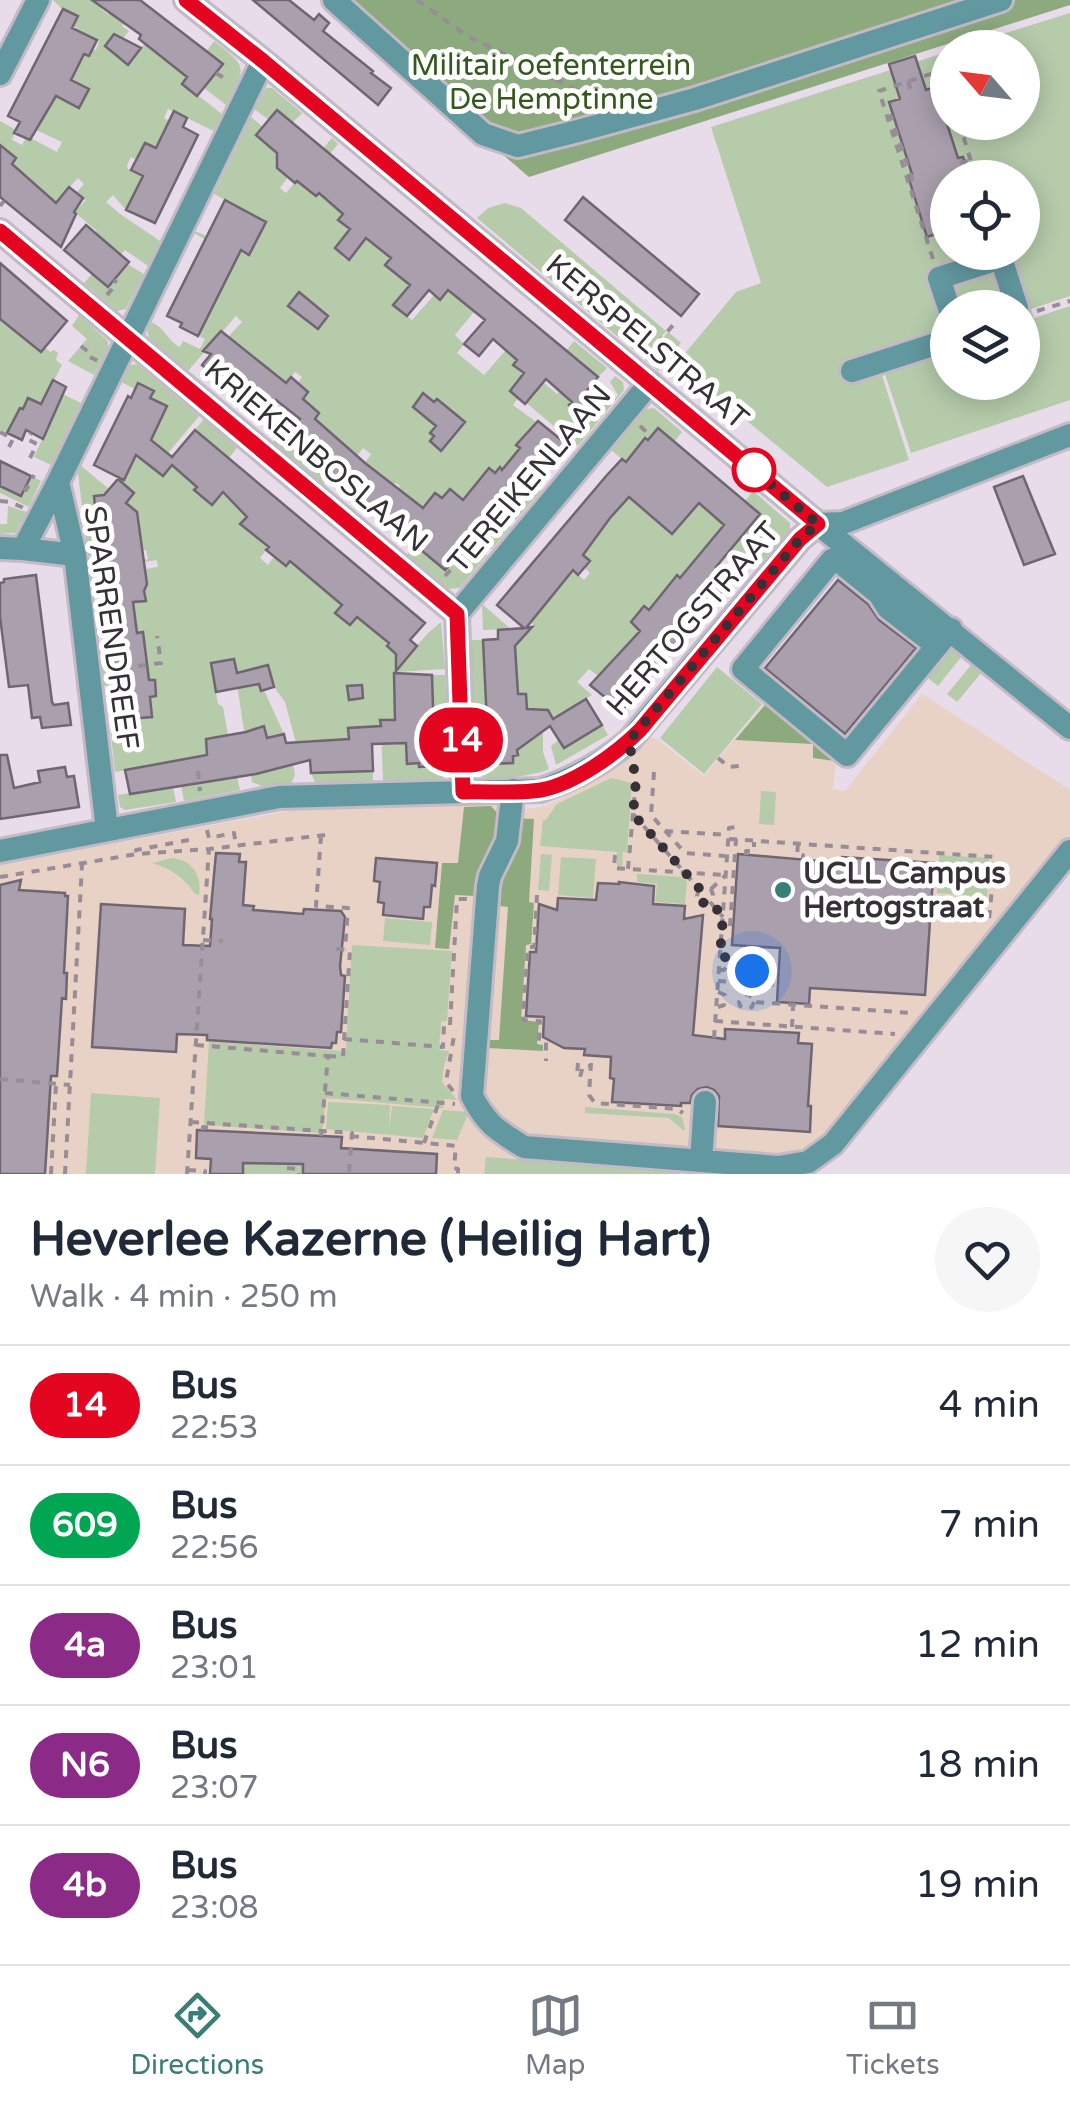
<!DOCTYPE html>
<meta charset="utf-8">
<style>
body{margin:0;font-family:"Varela Round",sans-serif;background:#f6f6f7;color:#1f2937;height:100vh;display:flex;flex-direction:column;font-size:38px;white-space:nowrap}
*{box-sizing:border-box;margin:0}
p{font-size:32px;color:#747a83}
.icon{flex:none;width:55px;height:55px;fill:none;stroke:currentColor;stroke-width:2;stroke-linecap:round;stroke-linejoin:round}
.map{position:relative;height:1174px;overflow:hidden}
.panel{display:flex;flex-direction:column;background:#fff;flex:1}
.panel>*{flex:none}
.badge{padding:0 20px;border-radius:32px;font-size:35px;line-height:65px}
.needle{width:65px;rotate:298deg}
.controls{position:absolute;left:930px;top:30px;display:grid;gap:20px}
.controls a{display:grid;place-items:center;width:110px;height:110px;border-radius:50%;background:#fff;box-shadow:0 5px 25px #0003;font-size:50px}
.you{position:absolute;width:50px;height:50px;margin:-25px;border:8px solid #fff;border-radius:50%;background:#1a73e8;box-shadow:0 0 0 15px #1a73e833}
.map>.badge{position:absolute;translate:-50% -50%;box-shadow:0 0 0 5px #fff}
.round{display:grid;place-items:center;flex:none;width:105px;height:105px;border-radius:52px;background:#f6f6f7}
.overview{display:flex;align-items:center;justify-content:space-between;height:170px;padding:0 30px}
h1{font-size:48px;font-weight:800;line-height:75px}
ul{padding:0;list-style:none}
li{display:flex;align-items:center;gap:30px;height:120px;padding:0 30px;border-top:2px solid #e0e1e3}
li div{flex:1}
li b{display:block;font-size:38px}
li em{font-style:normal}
li .badge{min-width:110px;font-weight:700;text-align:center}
.tab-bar{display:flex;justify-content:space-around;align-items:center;height:140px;border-top:2px solid #e0e1e3;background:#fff;font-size:28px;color:#747a83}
.tab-bar a{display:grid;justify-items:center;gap:5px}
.tab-bar .selected{color:#3a7f75}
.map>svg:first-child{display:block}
</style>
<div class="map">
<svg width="1070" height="1174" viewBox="0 0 1070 1174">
<rect width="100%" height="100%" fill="#e8dcea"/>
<path fill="#e8d2c5" d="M922 694 1070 790V841L837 1150 780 1174H0V865L299 809 449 804H491L521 810 546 806 582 788 613 766 646 736 657 739 704 776 765 702 836 760 833 789 845 791Z"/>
<path fill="#b5cbaa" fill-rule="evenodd" d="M53 0H92L105 3 101 9 108 14 117 4 125 22 122 26 129 31 112 52 128 65 145 43 188 76 183 84 222 114 214 131 168 109 164 118 170 121 156 148 145 143 136 160 131 157 127 165 128 169 143 176 126 210 113 195 106 202 120 214 160 241 148 266 125 250 118 257 96 235 97 233 96 230 74 212 85 201 76 193 84 184 78 178 55 203 5 164 12 155 0 145V121L16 130 12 140 22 145 27 136 57 152 62 142 36 130 48 103 52 104 56 96 79 108 88 90 70 80 84 54 92 49 96 50 99 41 73 26 77 16 62 9Z
M1070 13V296L1031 309 1034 318 1070 306V400L911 453 883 368 947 347 948 382H1022V308H948L947 344 879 366 909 460 827 487 677 363 736 292 761 283 711 127 947 52 948 122H1022V48L961 47ZM948 178H1022V252H948Z
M214 41C250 69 245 66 226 105L204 88 223 65 206 52Z
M266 88H272L302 113 292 123 269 120 254 109Z
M251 117 263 127 256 136 271 148H281L277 153V160L280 163 277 167 288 177 280 188 286 193 332 138 338 144 304 186 316 196 319 193 345 213 339 220 350 229 342 257 348 261 367 238 397 251 385 265 409 285 393 305 412 320 434 295 440 300 448 290 474 312 455 335 464 344 457 353 484 375 513 342 524 351 513 364 523 375 510 391 518 398 513 405 539 424 517 445 520 448V473L541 491 516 520 506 512 522 492 517 482 499 468 495 473 488 508 511 527 492 549 470 529 450 489 442 498 423 508 398 489 400 486 396 483 393 485 387 480 385 481 371 470 372 468 365 463 371 454 363 448 357 456 314 419 319 413 303 399 308 392 298 383 302 377 295 372 280 391 228 337 242 322 236 316 188 371 149 338 147 329 151 322C168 330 166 340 180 347L183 341 200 349 205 339 192 332 218 247 194 233 195 231 249 255 266 222 214 194Z
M505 203 521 208 666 331 643 358 477 218 488 208Z
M127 264 144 274 126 309 117 311 84 283 93 273 108 287Z
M79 315 108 341V348L94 375 68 361 87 339 72 326Z
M0 318 41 343 50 352 54 350 58 353 56 360 62 365 50 388 81 403 51 465 34 457 51 420 20 408 7 433 0 430Z
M668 332 681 343 658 371 645 360Z
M574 341 607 368 598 377 566 351Z
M137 364 199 416 154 470 163 476 179 456 197 487 212 505 223 492 243 508 248 515 241 525 247 529 249 527 270 545 260 558 268 565 274 557 285 566 295 555 342 605 336 614 350 625 357 617 370 628 375 622 395 637 387 647 404 660 428 633 441 622 445 669 396 672 394 676 395 720 381 721 383 729 447 728 449 756H435L434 738H426L407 764 419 763 420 767 449 766V773L442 780 383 781 381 729 370 727 349 728V739L296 743 285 702 274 687 268 665 255 669 260 690H264L284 734 267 738 263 726 246 731 250 749 293 764 295 775 291 784 264 787 252 782 233 659 211 663 218 704 223 707 228 735 207 739 206 745 211 780 237 776 240 790 184 801 181 785 190 758 168 762 176 802 125 810 120 807 118 795 152 790 149 766 115 772 110 727 128 725V719L151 716 149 697 156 695 155 680 104 686 101 658H110L111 661 146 658 144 633H137L134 617 96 621 94 608 145 601C144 589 147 582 145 569L158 567 157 560 143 562V560L148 559 146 550H142L137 517 139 514 126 503 134 493 130 490 128 492 115 481 118 477 123 479 125 472 128 473 132 460 159 423 167 407 151 398 153 391 139 383 135 389 121 382 130 365Z
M615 376 623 382 624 390 578 446 519 397 543 382 557 394 560 391 572 401 570 406 585 418 605 394 614 400 618 395 610 382Z
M654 408 682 432 674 442 699 503 729 519 697 557 655 615 644 606 630 621 640 631 618 656 616 655 598 676 589 669 577 682 592 695 553 719 548 710 527 709 526 694H516L517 669 513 668 514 631 526 634 534 625 528 619 525 601 539 612 561 585 569 567 584 580 590 573 584 567 590 561 581 553 594 542 597 531 600 532 611 519 601 510 630 496 631 499 645 511 651 505 634 469 611 450 645 409Z
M204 419 237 448 229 458 195 430Z
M281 432 332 476 323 484 273 442Z
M80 465 109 489 104 495 95 496 102 555 88 556 78 473Z
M31 476 41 481 29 507 0 493V486Z
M753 491 790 523V530L756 569 731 549 760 515 745 501Z
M8 506 27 512 15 533 0 534V524H7Z
M413 543 421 550 466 549 471 543 487 555 460 588 448 589 407 555Z
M482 604 511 629 483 630Z
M471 640H483L486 718H474Z
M947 644 962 656 938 686 923 674Z
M972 664 982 672 957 702 947 694Z
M717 667 762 704 704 774 660 738Z
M432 675H445L447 719 434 720Z
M602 725 608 735 556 765 551 746 559 740 564 748Z
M516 730 543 731V752L549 769C539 775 493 781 483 777 480 776 479 773 476 771L475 745H489L490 764 513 763V756L517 755Z
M373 771V783L316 785 311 773Z
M611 778 632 783 627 852H623L622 866H617V852L540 846 543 820H546L557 804Z
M761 791 776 792 774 825 759 824Z
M541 854 552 855 549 891 538 890Z
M939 855 989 858V869L939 866Z
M561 857 596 859 593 898 558 895Z
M172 858C193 860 202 876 199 895L195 894C183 877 172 869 152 863Z
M637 874 683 877 687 882 685 904 655 902 657 884 637 882Z
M938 882 988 886 987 897 937 893Z
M385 918 432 922 430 945 383 941Z
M352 945 452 951 447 1021 441 1022 439 1050 449 1051 444 1065 442 1082 457 1100 444 1099 443 1108 326 1098 322 1133 204 1125 209 1042 346 1051Z
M91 1093 160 1098 155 1174H86Z
M328 1102 390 1105 389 1130 392 1106 434 1109 423 1138 326 1129Z
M585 1107 674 1114 682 1117 685 1129 683 1130 669 1118 585 1113Z
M443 1110 469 1112 457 1140 432 1138Z
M486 1157 680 1172V1174H484Z
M243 1163 303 1164V1174H243Z"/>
<path fill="#8da97e" d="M323 0H1070V5L529 177Z
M766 704 835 761 813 758V744L735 740Z
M491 806 500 816 497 837 480 871 475 896 455 895 449 949 435 948 442 863H458L464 807Z
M513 818 534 819 529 902 534 903 531 944 526 945 521 1020 539 1022 537 1044 543 1045V1051L488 1048 483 1040H499L508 907 492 905Z"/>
<path fill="#aa9fad" stroke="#706572" stroke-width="2.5" d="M92 0H140L223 64 197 96 182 84 187 77 139 39 141 35Z
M253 0H289L314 20 319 14 329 23 323 31 373 71 371 73 391 88 378 105Z
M63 9 78 16 72 28 97 40 89 56 84 54 71 80 89 89 79 108 56 96 30 140 14 133 20 122 8 116Z
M114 34 141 48 128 65 105 46Z
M915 56 926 90 935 87 958 158 963 157 970 178H948V230L927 237 908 176 912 174 889 102 900 99 889 64Z
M277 110 598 377 583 395 596 406 585 419 569 405 572 402 546 379 525 404 510 391 524 373 513 365 517 360 493 339 479 356 464 344 485 320 448 290 440 300 429 290 407 316 393 305 410 285 385 265 391 258 366 238 349 260 335 248 350 229 338 220 343 214 319 193 316 196 297 181 295 183 277 168V153L256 135Z
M174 111 187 118 183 127 198 135 155 223 126 210 143 176 131 170 145 143 156 148Z
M0 145 16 158 12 164 56 203 69 187 83 198 74 212 76 214 61 247 0 197Z
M583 197 699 294 681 316 565 220Z
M225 200 266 222 249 255 241 250 198 336 180 327 182 323 167 316Z
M86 225 129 262 108 287 64 250Z
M0 263 67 321 41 352 0 319Z
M299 292 328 316 318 329 288 306Z
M221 331 286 383 291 377 308 392 303 399 319 413 315 419 365 463 423 508 435 493 442 498 450 489 463 500 489 468 495 473 500 467 502 470 520 448 516 445 538 421 565 443 500 518 491 510 472 531 478 536 445 570 285 436 300 419 276 400 263 416 202 365 211 354 203 351Z
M53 380 66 387 43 439 26 430 22 440 7 433 20 408 23 409 28 398 41 404Z
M138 383 154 391 150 398 167 406 151 440 172 457 195 430 425 623 410 640 417 646 396 671V654L387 646 389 643 357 617 350 625 335 613 342 605 290 561 286 566 266 550 269 547 240 524 247 517 223 492 212 505 194 490 197 487 172 465 163 476 136 455 124 480 94 465 128 396 131 398Z
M423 393 434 402 437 399 465 422 441 451 430 441 434 436 430 433 436 426 413 407Z
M658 428 760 514 716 567 732 580 622 711 590 685 640 631 631 622 644 606 649 610 677 575 680 578 724 525 699 503 672 534 629 497 610 518 583 555 590 561 578 575 573 570 526 628 532 627 515 646 518 694H526L527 709 548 710 553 719 586 699 602 725 564 748 550 726 517 750 518 755 513 756V763L489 764 483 640 498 639V630L524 628 497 605 607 475 622 459 626 462 645 438 648 440Z
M0 461 31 476 21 496 0 486Z
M1023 476 1055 554 1024 565 994 487Z
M118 479 134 493 126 503 137 512 147 584 144 591 146 601 133 602 137 633 143 632 149 680H155L156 696 150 697 152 717 128 719V717L118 718 94 496 104 495Z
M36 575 52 702 54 705 68 703 71 725 42 728 40 717 32 718 28 685 9 687 0 617V583L4 582V579Z
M838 580 868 604 879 620 916 648 845 734 765 668Z
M234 659 237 673 268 665 274 687 261 691 259 684 216 692 211 663Z
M394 673 432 675 435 766 419 767V763L407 764 406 743 372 744 373 771 311 773 310 760 256 774 130 794 125 770 207 755 206 739 246 732 264 726 267 738 284 734 286 743 349 739 348 728 381 726 380 720H395Z
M362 685 363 698 349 700 347 686Z
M0 755H7L14 788 40 782 38 771 65 767 67 777 74 776 79 807 0 819Z
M216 853 240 854 239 862H246L243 905 254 906 253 910 303 914 304 909 341 911 345 917 340 966 341 975 345 976 341 1032H337L336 1043H332L331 1048 207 1040V1035L177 1034 176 1052 92 1047 101 904 185 909 183 945 210 946 212 919H210Z
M738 854 841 863 842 857 934 863 925 995 810 988 809 1004 777 1002 780 948 732 945Z
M376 858 437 863 435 886 432 885 430 907H424L423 919 383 915 384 903 378 902 380 882 374 881Z
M21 880 19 890 65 893V896H68L64 973H67L66 999 62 998 57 1076H51L45 1174H0V885Z
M619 882 654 886 653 904 685 906 684 919 703 915 693 1035 725 1039V1029L799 1033 798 1043 812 1044 808 1106H811L810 1132 718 1126 719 1096 714 1090 707 1087 698 1089 692 1095 690 1103H681V1106L612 1102 614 1079 610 1078 611 1057 584 1055 585 1049 564 1048 543 1037 544 1017 526 1016 530 952H536L539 904 557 910 558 898 596 900 598 883 619 884Z
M197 1130 342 1137 341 1148 437 1154 436 1174H303V1164L243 1163V1174H210L211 1159 196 1158Z"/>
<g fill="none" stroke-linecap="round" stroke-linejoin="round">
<g stroke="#c4bac6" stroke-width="28">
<path id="minor" d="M186 0 263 61 818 524 1070 728
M334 0 483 134 518 146 578 131 695 99 1001 0
M0 74 38 0
M0 231 457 614 463 792
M949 308 939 278 1001 258 1017 308
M852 371 948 340
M0 548 23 549 58 482
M23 549 75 555
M457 614 650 383
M937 646 888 608 879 594 841 563 832 560 743 669 847 755 951 629
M513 790 507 841 490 876 488 886 472 1096C486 1124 498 1131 524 1147L778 1167 808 1162 833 1144 1070 851
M107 830 75 555 58 482 263 61
M0 851 279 797 541 790C573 779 603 763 629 741L800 539 818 524 843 523 1070 435
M701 1161 705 1102"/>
</g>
<path stroke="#968d97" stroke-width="4" stroke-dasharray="8 8" stroke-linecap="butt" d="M417 0 466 35 605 104
M216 73 229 81
M908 81 912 95
M888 118 891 116 912 179H914
M959 122 976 178
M960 163 971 160
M0 206 4 201
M947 218 948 219
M938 222 941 234 948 232
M933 259 879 91 943 70 948 85
M107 295 117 283 114 280
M1037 311 1070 301
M81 346 91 354 90 357 98 361
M647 356 673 325
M640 426 651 436
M0 432 13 439 9 447
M30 458 37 444 27 439 31 433
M24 488 26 490 34 475
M0 501 10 502 24 508
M445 576 455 565 465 566 482 547
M107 666 114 669 161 663 157 636
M718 758 729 767 739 766
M198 771 200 791
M654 772 651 815 685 853 725 856
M633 814 699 889 704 886 711 889 713 895 712 900 705 903 699 901 697 896 699 889
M207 830 209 838 234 833 236 844
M665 831 729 835
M321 836 316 906 348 908 345 950
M729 839 995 857 989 920
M798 844 797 855H803V858
M137 852 136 850 189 840 188 835
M615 855 614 868 726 875
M746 855V851H754V842
M628 869 636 781 633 764
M0 877 137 854 209 849 333 834
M711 889 726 875
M537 895 534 947H528L523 1020 540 1021 539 1041 546 1042V1061
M710 902 723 917
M730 926 736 839
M203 940 223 941
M742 964a7 7 0 1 1 14 0a7 7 0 1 1-14 0Z
M719 970H724L728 964 725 957 720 956
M718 981 778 985
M718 992 725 995 724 1005 718 1007
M754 1002 752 1007 746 1009 740 1006 739 1002 742 996 747 994 752 997 754 1002 912 1013
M715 1021 895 1034
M450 1025 457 899H467
M792 1027 793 1007
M714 1038 729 828 735 827
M344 1039 443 1047 444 1025H448
M196 1045 328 1056 321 1136
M328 1056 343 1057 350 950 335 949
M578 1063 577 1075 580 1077 583 1066H590
M591 1063 589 1095 595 1103 677 1109 683 1113
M0 1079 70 1085
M453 1091 446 1082 455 1030
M325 1093 455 1104
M191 1122 352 1133 349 1174
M203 1130V1127L212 1128V1124
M351 1136 456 1146 454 1168 458 1169V1174
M424 1143 439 1102
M287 1168 299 1169V1174
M188 1170 205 1171V1174
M51 1174 56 1084
M65 1174 82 865
M187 1174 209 849"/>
<use href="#minor" stroke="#62989f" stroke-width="22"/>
</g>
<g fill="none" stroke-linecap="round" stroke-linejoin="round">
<g stroke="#fff" stroke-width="22">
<path id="line" d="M0 231 457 614 463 792C487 791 517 794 541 790 574 784 616 754 640 730L800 539 818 524 263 61 186 0"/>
</g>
<use href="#line" stroke="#e40521" stroke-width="15"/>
<path stroke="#353136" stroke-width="10" stroke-dasharray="0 18" d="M752 971H745L742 964H728L725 957 720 956 723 916 710 902 705 904 698 899 699 888 633 814 636 781 629 741 800 539 818 524 754 470"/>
</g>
<circle fill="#fff" stroke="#e40521" stroke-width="5" cx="754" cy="470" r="20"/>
<circle fill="#3a7f75" stroke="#fff" stroke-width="4" cx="783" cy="890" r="10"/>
<g text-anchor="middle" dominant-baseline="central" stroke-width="10" stroke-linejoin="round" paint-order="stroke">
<g font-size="30" fill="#35591d" stroke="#fff">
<text x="551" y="65">Militair oefenterrein<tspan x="551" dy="34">De Hemptinne</tspan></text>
</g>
<g font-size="30" fill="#353136" stroke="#fff">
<text transform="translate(647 342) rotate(40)">KERSPELSTRAAT</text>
<text transform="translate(316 456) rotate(40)">KRIEKENBOSLAAN</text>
<text transform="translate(530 479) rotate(-50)">TEREIKENLAAN</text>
<text transform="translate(693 619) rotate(-49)">HERTOGSTRAAT</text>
<text transform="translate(111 628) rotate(82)">SPARRENDREEF</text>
</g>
<g font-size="30" font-weight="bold" fill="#353136" stroke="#fff" text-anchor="start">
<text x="803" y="873">UCLL Campus<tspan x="803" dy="34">Hertogstraat</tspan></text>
</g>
</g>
</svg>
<div class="controls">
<a><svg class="needle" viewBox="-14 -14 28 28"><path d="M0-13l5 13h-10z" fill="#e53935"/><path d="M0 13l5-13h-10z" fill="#747a83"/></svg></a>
<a><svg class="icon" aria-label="locate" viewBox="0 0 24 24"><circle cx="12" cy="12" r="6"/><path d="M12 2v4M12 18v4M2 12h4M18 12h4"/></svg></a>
<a><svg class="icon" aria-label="layers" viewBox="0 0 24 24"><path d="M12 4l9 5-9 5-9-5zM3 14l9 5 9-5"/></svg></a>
</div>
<div class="you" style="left:752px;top:971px"></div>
<b class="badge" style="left:461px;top:740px;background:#e40521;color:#fff">14</b>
</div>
<section class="panel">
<div class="overview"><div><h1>Heverlee Kazerne (Heilig Hart)</h1><p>Walk · 4 min · 250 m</p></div><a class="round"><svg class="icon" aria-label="heart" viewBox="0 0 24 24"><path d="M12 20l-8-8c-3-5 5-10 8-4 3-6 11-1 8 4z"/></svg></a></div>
<ul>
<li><span class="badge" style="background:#e40521;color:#fff">14</span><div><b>Bus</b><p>22:53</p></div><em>4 min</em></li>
<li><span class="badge" style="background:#00a651;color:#fff">609</span><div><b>Bus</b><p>22:56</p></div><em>7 min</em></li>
<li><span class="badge" style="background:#8c2b87;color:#fff">4a</span><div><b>Bus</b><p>23:01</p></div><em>12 min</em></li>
<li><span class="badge" style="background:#8c2b87;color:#fff">N6</span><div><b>Bus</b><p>23:07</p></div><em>18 min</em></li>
<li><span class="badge" style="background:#8c2b87;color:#fff">4b</span><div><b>Bus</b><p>23:08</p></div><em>19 min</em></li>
</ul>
</section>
<nav class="tab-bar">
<a class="selected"><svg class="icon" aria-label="directions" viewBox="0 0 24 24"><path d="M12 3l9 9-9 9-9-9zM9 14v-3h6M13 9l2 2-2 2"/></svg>Directions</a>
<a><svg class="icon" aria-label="map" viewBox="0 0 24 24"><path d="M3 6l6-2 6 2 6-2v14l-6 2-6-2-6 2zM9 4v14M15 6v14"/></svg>Map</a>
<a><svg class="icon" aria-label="tickets" viewBox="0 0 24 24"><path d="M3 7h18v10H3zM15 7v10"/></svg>Tickets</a>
</nav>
